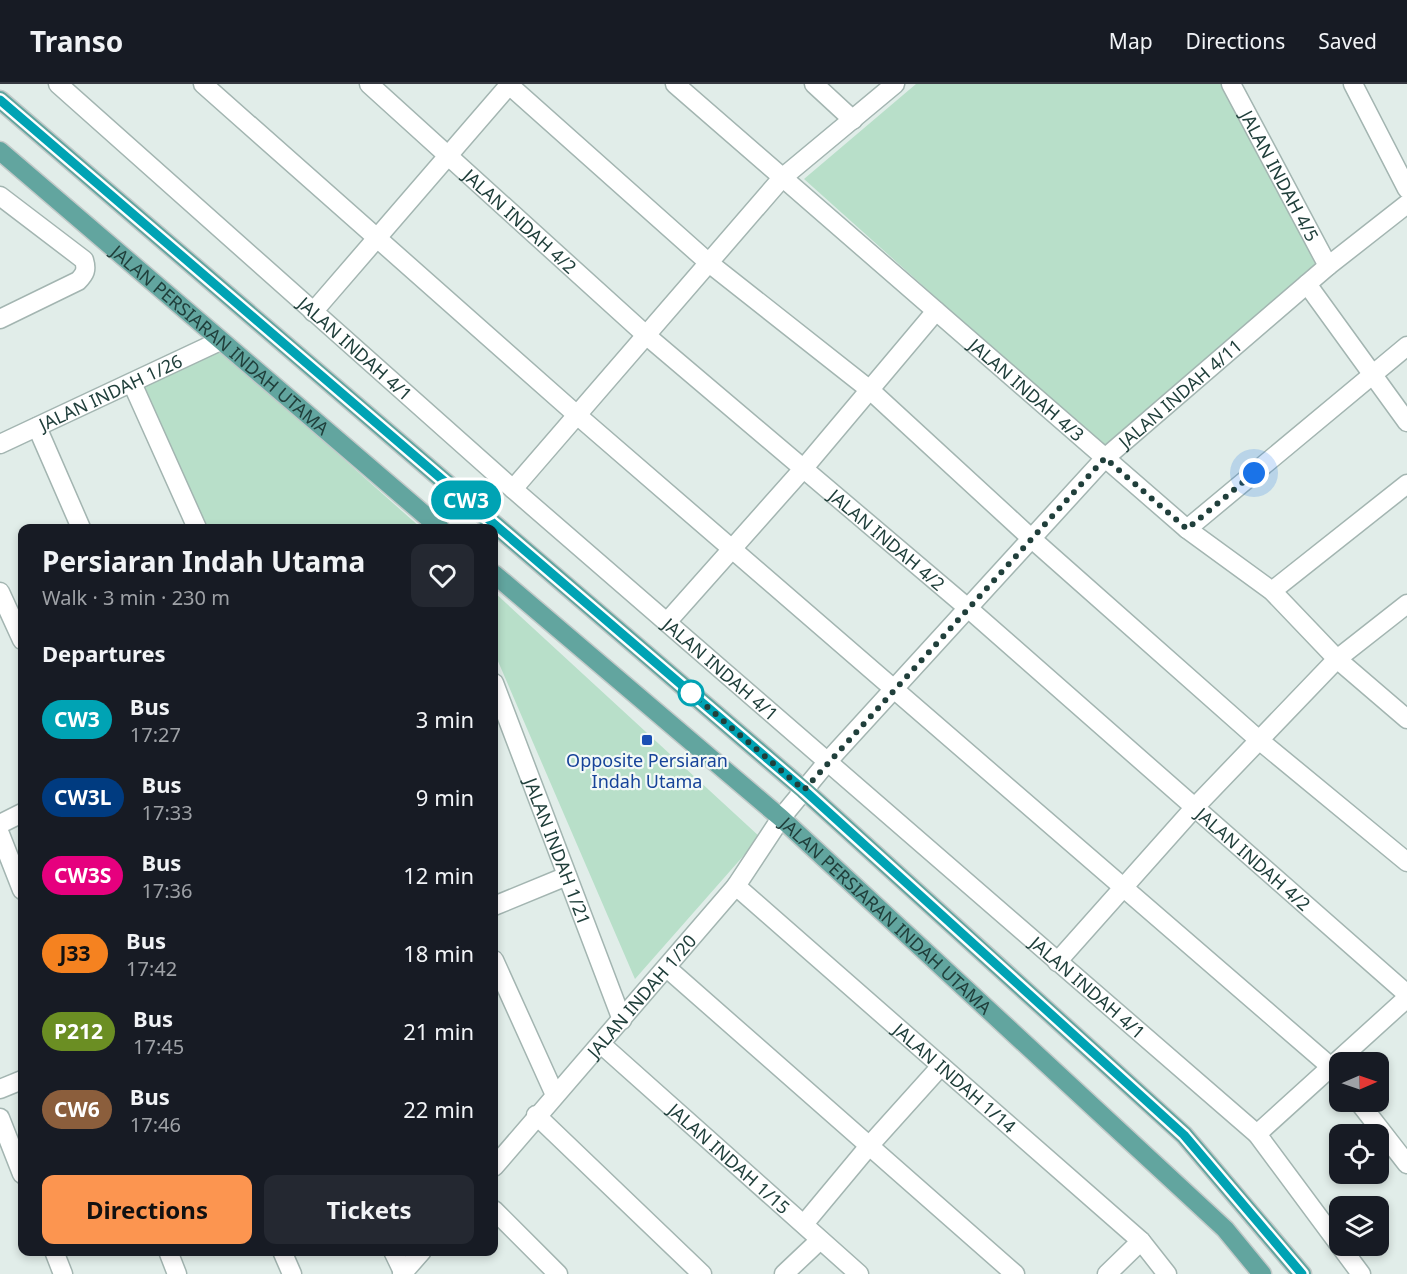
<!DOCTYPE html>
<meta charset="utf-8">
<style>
body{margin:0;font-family:"Noto Sans",sans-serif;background:#242831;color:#f1f3f6;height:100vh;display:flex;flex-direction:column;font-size:22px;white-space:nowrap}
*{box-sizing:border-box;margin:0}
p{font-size:20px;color:#9ea1a6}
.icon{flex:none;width:33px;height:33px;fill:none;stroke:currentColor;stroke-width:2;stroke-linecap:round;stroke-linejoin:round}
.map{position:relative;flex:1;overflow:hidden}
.sheet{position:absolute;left:18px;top:440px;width:480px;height:732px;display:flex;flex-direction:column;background:#171b24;border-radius:12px;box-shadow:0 3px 9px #0003}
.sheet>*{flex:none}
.badge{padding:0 12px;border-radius:20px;font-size:21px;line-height:39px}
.needle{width:39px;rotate:88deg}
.tools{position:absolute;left:1329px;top:968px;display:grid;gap:12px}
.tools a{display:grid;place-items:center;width:60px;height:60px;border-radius:12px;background:#171b24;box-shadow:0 3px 9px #0003;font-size:30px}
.you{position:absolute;width:30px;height:30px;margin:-15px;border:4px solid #fff;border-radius:50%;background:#1a73e8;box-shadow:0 0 0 9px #1a73e833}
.map>.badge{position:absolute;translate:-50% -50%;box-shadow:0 0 0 3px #fff}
h2{padding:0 24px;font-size:22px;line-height:54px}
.round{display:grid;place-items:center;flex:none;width:63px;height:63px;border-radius:12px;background:#242831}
.overview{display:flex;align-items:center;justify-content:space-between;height:102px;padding:0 24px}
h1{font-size:28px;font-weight:700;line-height:45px}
.cta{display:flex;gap:12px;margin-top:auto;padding:12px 24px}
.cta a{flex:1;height:69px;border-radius:12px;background:#fc9550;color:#111;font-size:24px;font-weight:700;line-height:69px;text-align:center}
.cta a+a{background:#242831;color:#f1f3f6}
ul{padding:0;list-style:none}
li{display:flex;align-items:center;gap:18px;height:78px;padding:0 24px}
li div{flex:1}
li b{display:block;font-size:22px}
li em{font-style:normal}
li .badge{min-width:66px;font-weight:700;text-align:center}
header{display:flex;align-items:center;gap:36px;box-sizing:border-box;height:84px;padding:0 30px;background:#171b24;border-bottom:2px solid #363941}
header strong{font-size:28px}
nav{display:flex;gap:33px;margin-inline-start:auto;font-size:21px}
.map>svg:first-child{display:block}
</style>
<header>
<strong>Transo</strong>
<nav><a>Map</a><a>Directions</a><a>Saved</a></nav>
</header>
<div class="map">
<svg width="1407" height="1190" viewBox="0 0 1407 1190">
<rect width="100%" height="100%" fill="#e1ede9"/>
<path fill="#b8dfc9" d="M916 0H1230L1316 182 1105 365 804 95Z
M219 264 421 444H207L143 300Z
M494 508 760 753 635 895 494 568Z"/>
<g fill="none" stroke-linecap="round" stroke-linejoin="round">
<g stroke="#a3b5b1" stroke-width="21">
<g id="minor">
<path id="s1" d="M58 0 513 405 1257 1050 1361 1190"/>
<path d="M203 0 577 331 1331 983 1340 994"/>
<path id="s2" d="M369 0 647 252 969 525 1407 910"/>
<path d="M508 0 709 179 870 306 1032 455 1259 656 1407 778"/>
<path id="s3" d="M675 0 1187 445 1272 507 1337 575 1407 635"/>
<path d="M814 0 853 36"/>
<path id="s4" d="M1231 0 1328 182"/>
<path d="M1353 0 1407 105"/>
<path d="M0 112 84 176C87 186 85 190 78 197L0 235"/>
<path d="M1307 200 1407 338"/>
<path d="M313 228 510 0"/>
<path d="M132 299 197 444"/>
<path d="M37 343 81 444"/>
<path id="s5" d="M0 360 220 257"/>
<path d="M513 405 782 94 895 0"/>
<path d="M1187 445 1407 262"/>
<path d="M1272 507 1407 400"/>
<path d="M0 508 22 556"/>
<path d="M667 538 803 385 936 227"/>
<path id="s6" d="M494 599 622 936"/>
<path d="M0 740 22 729"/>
<path d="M0 750 22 806"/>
<path id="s7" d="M736 802 1141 1157 1167 1190"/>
<path d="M494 822 567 792"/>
<path d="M494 876 555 1011"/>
<path d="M1057 878 1195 723 1337 575 1407 520"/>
<path d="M667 884 1015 1190"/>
<path id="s8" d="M601 960 859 1190"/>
<path d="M0 1005 22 996"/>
<path d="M1358 1017 1407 1080"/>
<path d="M536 1031 702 1190"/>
<path d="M0 1034 22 1090"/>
<path d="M1257 1050 1407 914"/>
<path id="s9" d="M494 1083 736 802 781 734 828 677 1105 374 1328 182 1407 120"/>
<path d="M494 1126 558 1190"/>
<path d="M804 1140 869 1062 941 982"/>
<path d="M54 1167 63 1190"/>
<path d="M168 1167 177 1190"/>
<path d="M282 1167 292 1190"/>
<path d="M393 1167 404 1190"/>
<path d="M402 1190 422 1167"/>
<path d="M784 1190 820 1156"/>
<path d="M1107 1190 1141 1157"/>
</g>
</g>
<g stroke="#c1c9c8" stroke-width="21">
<g id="major">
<path d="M0 16 804 706 1184 1051 1302 1190"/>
<path id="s10" d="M0 67 440 444"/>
<path id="s11" d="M494 490 781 734 1225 1145 1262 1190"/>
</g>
</g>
<use href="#minor" stroke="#fff" stroke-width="18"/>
<use href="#major" stroke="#62a59f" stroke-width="18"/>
</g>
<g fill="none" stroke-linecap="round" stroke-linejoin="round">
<g stroke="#fff" stroke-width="14">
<path id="line" d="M0 16 804 706 1184 1051 1302 1190"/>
</g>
<use href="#line" stroke="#00a3b4" stroke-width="9"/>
<path stroke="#203f3b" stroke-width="6" stroke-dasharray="0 10.8" d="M691 609 804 706 1105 374 1187 445 1254 389"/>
</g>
<circle fill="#fff" stroke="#00a3b4" stroke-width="3" cx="691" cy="609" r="12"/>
<rect fill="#1a4fb4" stroke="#f2f9f6" stroke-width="2" x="641" y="650" width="12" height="12" rx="3"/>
<g text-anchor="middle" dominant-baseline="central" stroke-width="4.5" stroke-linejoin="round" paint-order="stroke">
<g font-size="18" fill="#203f3b" stroke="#f2f9f6">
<text stroke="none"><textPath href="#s4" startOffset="104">JALAN INDAH 4/5</textPath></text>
<text stroke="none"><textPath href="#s2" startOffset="204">JALAN INDAH 4/2</textPath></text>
<text stroke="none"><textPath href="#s10" startOffset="290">JALAN PERSIARAN INDAH UTAMA</textPath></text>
<text stroke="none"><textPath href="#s1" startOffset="398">JALAN INDAH 4/1</textPath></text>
<text stroke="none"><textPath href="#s3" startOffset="466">JALAN INDAH 4/3</textPath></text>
<text stroke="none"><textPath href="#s5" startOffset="122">JALAN INDAH 1/26</textPath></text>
<text stroke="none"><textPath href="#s9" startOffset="1036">JALAN INDAH 4/11</textPath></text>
<text stroke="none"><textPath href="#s2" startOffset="690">JALAN INDAH 4/2</textPath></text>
<text stroke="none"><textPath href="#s1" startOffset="884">JALAN INDAH 4/1</textPath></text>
<text stroke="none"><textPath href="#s6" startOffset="180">JALAN INDAH 1/21</textPath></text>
<text stroke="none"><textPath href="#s2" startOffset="1176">JALAN INDAH 4/2</textPath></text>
<text stroke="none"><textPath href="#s11" startOffset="520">JALAN PERSIARAN INDAH UTAMA</textPath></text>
<text stroke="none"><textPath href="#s1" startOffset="1370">JALAN INDAH 4/1</textPath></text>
<text stroke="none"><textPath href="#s9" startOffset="226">JALAN INDAH 1/20</textPath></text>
<text stroke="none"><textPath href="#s7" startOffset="291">JALAN INDAH 1/14</textPath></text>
<text stroke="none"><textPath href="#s8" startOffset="172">JALAN INDAH 1/15</textPath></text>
</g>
<g font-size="18" fill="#164399" stroke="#f2f9f6">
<text x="647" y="676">Opposite Persiaran<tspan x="647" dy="21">Indah Utama</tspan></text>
</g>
</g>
</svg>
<div class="tools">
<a><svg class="needle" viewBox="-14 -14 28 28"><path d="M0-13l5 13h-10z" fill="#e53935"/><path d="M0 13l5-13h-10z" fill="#9ea1a6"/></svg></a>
<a><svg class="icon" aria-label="locate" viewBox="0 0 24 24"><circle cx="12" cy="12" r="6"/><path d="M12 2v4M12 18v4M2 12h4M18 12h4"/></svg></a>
<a><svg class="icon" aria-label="layers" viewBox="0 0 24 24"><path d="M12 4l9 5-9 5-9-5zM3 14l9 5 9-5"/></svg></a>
</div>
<div class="you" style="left:1254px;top:389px"></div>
<b class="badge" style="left:466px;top:416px;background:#00a3b4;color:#fff">CW3</b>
<section class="sheet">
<div class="overview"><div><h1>Persiaran Indah Utama</h1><p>Walk · 3 min · 230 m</p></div><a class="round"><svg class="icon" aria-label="heart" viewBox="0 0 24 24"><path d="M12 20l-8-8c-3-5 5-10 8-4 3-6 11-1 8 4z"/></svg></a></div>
<h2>Departures</h2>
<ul>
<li><span class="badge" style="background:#00a3b4;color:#fff">CW3</span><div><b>Bus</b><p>17:27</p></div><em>3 min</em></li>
<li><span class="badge" style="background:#003b80;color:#fff">CW3L</span><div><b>Bus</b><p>17:33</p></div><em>9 min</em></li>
<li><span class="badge" style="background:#e6007e;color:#fff">CW3S</span><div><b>Bus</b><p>17:36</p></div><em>12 min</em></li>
<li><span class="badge" style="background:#f58220;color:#111">J33</span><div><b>Bus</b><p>17:42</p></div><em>18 min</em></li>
<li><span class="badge" style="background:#6b8e23;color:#fff">P212</span><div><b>Bus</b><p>17:45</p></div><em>21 min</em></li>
<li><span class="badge" style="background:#8b5e3c;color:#fff">CW6</span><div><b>Bus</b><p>17:46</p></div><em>22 min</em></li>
</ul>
<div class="cta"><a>Directions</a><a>Tickets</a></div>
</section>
</div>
